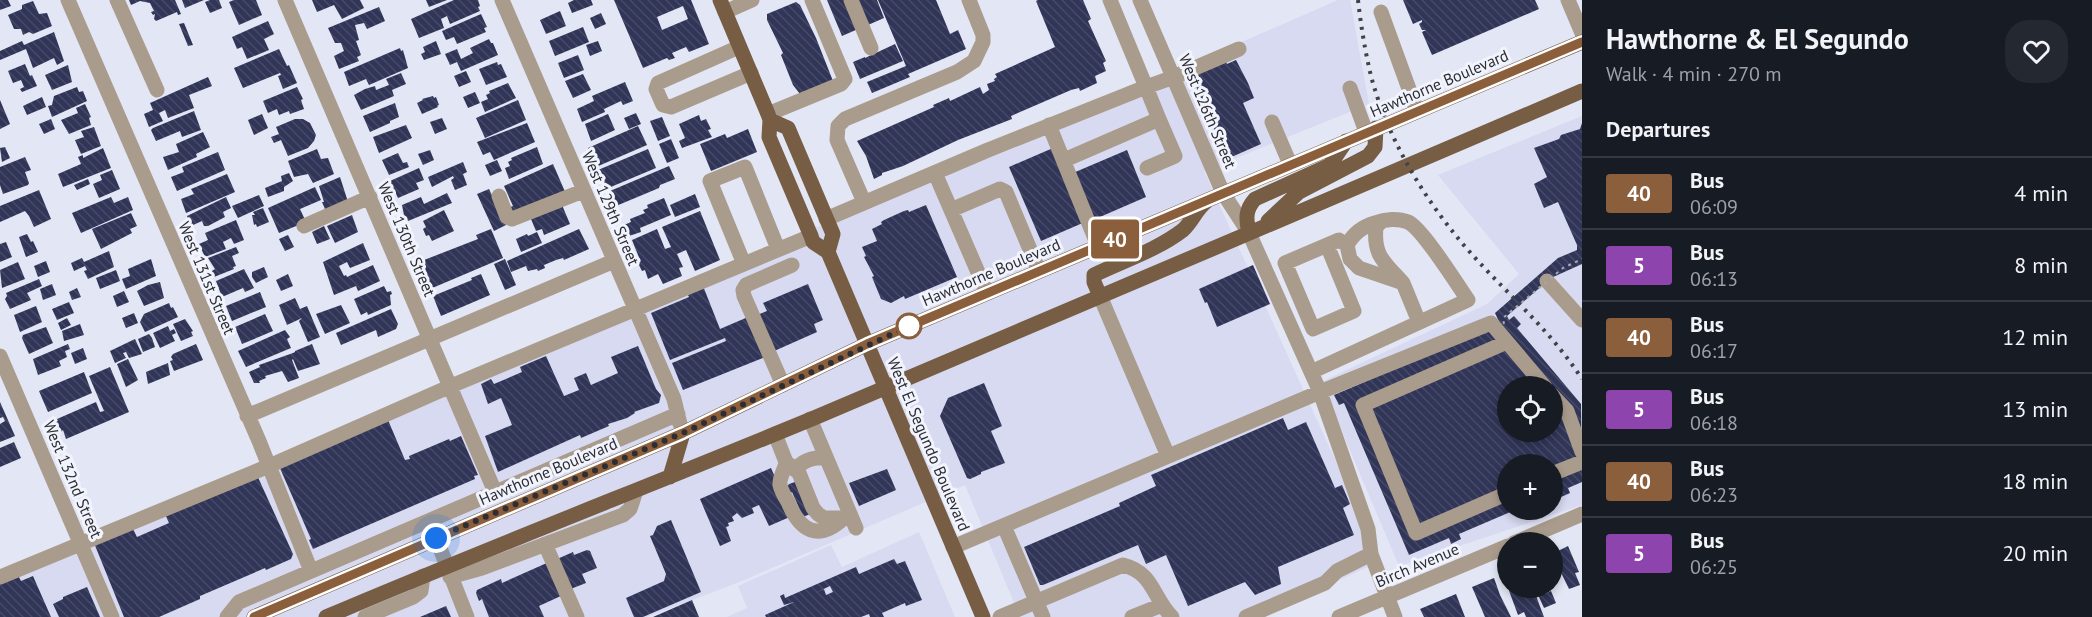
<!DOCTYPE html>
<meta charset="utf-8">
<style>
body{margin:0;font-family:"PT Sans",sans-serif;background:#242831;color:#f1f3f6;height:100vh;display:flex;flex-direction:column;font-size:22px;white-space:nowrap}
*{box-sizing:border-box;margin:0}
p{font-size:20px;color:#9ea1a6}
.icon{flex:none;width:33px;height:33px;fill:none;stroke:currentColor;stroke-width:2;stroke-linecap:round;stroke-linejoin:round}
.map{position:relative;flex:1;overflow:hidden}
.details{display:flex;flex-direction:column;background:#171b24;width:510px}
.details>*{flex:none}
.badge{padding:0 12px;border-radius:4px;font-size:21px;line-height:39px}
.controls{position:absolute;left:1497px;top:376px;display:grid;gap:12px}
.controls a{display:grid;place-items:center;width:66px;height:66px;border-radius:50%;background:#171b24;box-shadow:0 3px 9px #0003;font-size:30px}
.you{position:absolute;width:30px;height:30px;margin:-15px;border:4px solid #fff;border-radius:50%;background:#1a73e8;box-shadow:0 0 0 9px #1a73e833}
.map>.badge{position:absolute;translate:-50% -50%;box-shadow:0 0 0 3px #fff}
h2{padding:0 24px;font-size:22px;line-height:54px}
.round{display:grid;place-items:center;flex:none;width:63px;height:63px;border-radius:24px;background:#242831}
.head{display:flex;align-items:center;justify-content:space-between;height:102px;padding:0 24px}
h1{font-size:28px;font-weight:700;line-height:45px}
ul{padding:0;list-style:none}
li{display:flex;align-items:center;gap:18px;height:72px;padding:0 24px;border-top:2px solid #363941}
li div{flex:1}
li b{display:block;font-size:22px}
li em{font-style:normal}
li .badge{min-width:66px;font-weight:700;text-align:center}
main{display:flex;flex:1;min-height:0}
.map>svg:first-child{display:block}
</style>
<main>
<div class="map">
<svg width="1582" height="617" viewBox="0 0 1582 617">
<defs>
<pattern id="building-back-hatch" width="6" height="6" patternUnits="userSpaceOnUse" patternTransform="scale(1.5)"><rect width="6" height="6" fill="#313557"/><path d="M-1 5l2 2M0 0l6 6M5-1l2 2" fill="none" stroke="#464a67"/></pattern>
</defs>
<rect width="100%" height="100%" fill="#e3e6f5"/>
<path fill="#d7daf0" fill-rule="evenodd" d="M1338 0H1350L1369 104 1204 171 1381 561 1259 617H1020L965 485 737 583 647 617H0V583Z
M1582 116V505L1399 566 1321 382 1487 304 1519 274 1438 175ZM1508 387H1552V432H1508ZM1508 465H1552V510H1508Z
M919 532 955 617H727L747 608 738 586 831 545 842 567Z"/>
<path fill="url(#building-back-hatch)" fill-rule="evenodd" d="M0 0H8L11 6 0 10Z
M129 0H175L181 14 178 15 177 12 156 21 154 19 155 14 153 15 151 12 154 11 150 3 140 1 131 5Z
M182 0H204L185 8Z
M210 0H219L222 8 210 13 205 2Z
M234 0H256L262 15 239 25 229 2Z
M312 0H360L364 8 342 19 334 5 317 12Z
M426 0H447L429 7Z
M454 0H478L480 6 478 7 480 11 450 24 447 16 441 19 444 28 419 38 411 19Z
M574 0H591L593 5 572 13 568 3Z
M614 0H691L709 44 689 52 686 47 672 53 675 58 669 60 667 58 643 68ZM683 6 688 19 662 30 657 17Z
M827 0H846L858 29 842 36Z
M858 0H877L884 18 868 25Z
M878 0H936L950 34 958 30 966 49 908 74 910 77 872 93 867 82 906 66Z
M1038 0H1083L1091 19 1088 21 1106 61 1103 63 1106 71 1095 76 1097 83 1080 91 1079 88 1071 90 1011 116 1012 119 958 140 903 166 882 173V175L874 179 866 156 857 141 934 107 933 105 949 98 950 101 980 87 983 94 989 90 987 84 995 81 994 79 997 77 995 74 1055 47 1036 1Z
M1403 0H1535L1539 9 1432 55 1422 32 1426 30H1422L1419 24 1422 22V20L1413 24Z
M33 1 39 14 47 13 52 26 33 34 29 32 23 35 21 29H14L8 15 22 9V5Z
M796 2 800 5 816 38 833 81 800 94 793 85 781 55 783 53 767 20V14Z
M379 7 385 21 367 29 364 23 355 25 359 40 356 41 361 55 357 57 359 61 339 69 334 56 344 51 341 43H335L328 28Z
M560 11 566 26 546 34 540 20Z
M601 13 606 24 595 29 590 18Z
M481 14 487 27 484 28 486 32 457 44 454 37 446 40 442 31Z
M268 21 274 34 264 39 269 50 247 59 242 47 237 49 232 37Z
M184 23 193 45 188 46 179 24Z
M583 27 589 42 555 56 549 41Z
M54 32 64 61 57 65 54 58 33 68 26 49 0 60V51L22 41 24 45Z
M489 39 491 43H493L498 55 461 71 457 62 450 65 445 54 457 49 461 59 473 53 470 48Z
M436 41 441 54 424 60 421 54 425 52 423 47Z
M598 41 602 51 590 56 586 45Z
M895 44 903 61 860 79 853 62 865 57V58Z
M400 48 401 51 403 50 408 68 369 85 366 79 349 86 344 72Z
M279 49 287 66 289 65 297 83 283 89 278 76 281 75 280 73 243 88 234 68Z
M578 55 584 70 564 78 558 63Z
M1225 60 1227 64 1236 60 1248 83 1254 98 1243 103 1261 144 1227 159 1191 74Z
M497 62 498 65 501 64 507 77 486 85 479 69Z
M25 64 30 76 32 75 37 86 22 92 20 89 24 87 21 80 13 83 8 71Z
M68 65 72 82 52 90 45 75Z
M466 71 471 82 459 87 454 76Z
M401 73 406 84 392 90 394 96 361 110 354 95 365 89 375 86 376 90 389 85 386 79Z
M583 74 591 90 573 98 565 81Z
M208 77 212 86 189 95 194 108 168 118 165 110 159 113 163 121 149 127 144 114 153 110 150 103Z
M625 82 633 101 623 105 621 101 604 109 605 112 582 122 577 109 594 101 592 96Z
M508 83 516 98 485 112 481 102 488 99 486 95 490 93 489 91Z
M77 87 79 92 83 91 87 101 52 117 48 106 52 105 54 96Z
M297 87 303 99 301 100 304 109 290 114 289 111 279 115 277 109 268 113 263 101Z
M475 92 480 103 468 108 463 97Z
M433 96 434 98 436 97 439 105 437 106 438 107 422 114 417 103 423 100 422 99Z
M42 97 46 107 27 115 23 106Z
M0 100 10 124 0 129Z
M518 100 526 120 485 138 476 118Z
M395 103 399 117 390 121V123L370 132 363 116Z
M85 104 91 117 89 118 91 125 69 134 61 120 78 113 76 108Z
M194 111 201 130 182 137 180 131 156 141 151 130 153 128Z
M636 113 641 124 629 129 624 118Z
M262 114 268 128 254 135 248 120Z
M608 114 615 130 591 141 585 124Z
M699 115 701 121 706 119 711 129 708 130 712 137 682 148 679 141 685 138 679 124Z
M662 117 670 136 658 141 650 121Z
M442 118 447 129 435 134 430 122Z
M51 119 55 129 44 134 39 124Z
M295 119H303L310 123 316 135 314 141 308 148 288 156 281 140 274 143 271 137 279 134 276 127Z
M527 123 535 142 494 160 490 152 483 155 477 142Z
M1582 123V264L1551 278 1507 316 1509 320 1514 316 1521 324 1517 328 1581 404 1582 482 1568 488 1570 493 1561 497 1559 491 1552 494V465H1508V510H1515L1459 534 1461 539 1451 544 1449 538 1409 555 1344 403 1339 405 1334 395 1500 324 1495 313 1558 258 1577 250V245L1558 202 1544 208 1534 184 1547 177 1534 148 1559 139 1561 135 1580 129ZM1508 387H1552V432H1508Z
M406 125 412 138 379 153 373 137Z
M638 126 647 145 596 167 588 148Z
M94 127 101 146 81 154 75 140 84 137 81 131Z
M748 129 757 152 711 171 700 144 725 134 727 138Z
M203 132 210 147 196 154 197 157 168 170 163 157 179 152 176 144Z
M671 139 679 158 667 163 659 144Z
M5 147 10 158 2 162 0 148Z
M537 147 543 164 509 179 505 168 510 166 508 162 512 160 511 158Z
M103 148 111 168 63 187 58 174 81 164 78 157 83 155V158Z
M1053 148 1085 222 1041 241 1009 167Z
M317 149 321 159 328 158 334 174 313 183 308 174 294 177 288 161Z
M648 149 656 168 606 189 598 170Z
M430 150 434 160 423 165 418 154Z
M1127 150 1146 197 1093 220 1073 173Z
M218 152 225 170 177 191 171 177 184 172 182 167Z
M398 153 403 163 407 162 409 167 389 175 382 160Z
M25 157 31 170 25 172 29 183 28 185 3 194 0 185V167Z
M497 160 502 171 490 176 485 165Z
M463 162 467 172 463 174 467 185 455 190 451 180 454 178 453 176 432 187 428 177Z
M553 164 566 194 514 216 510 207 513 206 504 186Z
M669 166 675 179 660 185 659 188 616 206 610 191Z
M419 168 424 180 416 183 419 189 398 198 390 181Z
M112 170 120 189 99 198 93 184 102 180 100 175Z
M289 173 293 181 284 187V191L268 197 265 188 282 181 281 176Z
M227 174 235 192 186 213 181 199 194 194 191 189Z
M340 177 349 205 327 214 322 202H324L319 186Z
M88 179 90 184 77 190 74 185Z
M315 187 321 200 300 209 306 222 279 233 268 208Z
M489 189 506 225 494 231 477 194Z
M39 190 51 219 34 227 29 216 25 211 0 222V206Z
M447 193 452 203 408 221 404 215 402 205 421 197 424 204Z
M695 194 700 207 675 217 670 205Z
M259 195 264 206 238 218 232 206Z
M111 197 114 203 128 197 133 210 81 233 72 213Z
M226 197 231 208 223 212 225 217 208 226H204L202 221 191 226 187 216Z
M664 198 671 215 640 228 641 232 629 236 624 225 631 222 630 219 645 213 643 210 648 208 647 205Z
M562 205 570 224 544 235 542 229 536 231 531 219Z
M926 205 957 277 905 299 904 296 891 303 881 299 872 277 874 276 864 257 866 256 862 247 877 241 872 229 882 224 881 222 884 220 904 211 908 210 909 212Z
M263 208 269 222 257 227 256 224 254 225 252 215H255L253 212Z
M444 210 454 231 432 241 429 235 426 236 423 229 426 227 423 221Z
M700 211 720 260 695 271 686 250 677 254 683 267 679 268 682 276 663 284 658 274 648 279 645 270 642 271 637 261 640 260 632 240 657 229 665 249 671 247 662 227Z
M131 213 137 226 130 229 132 233 101 249 92 229Z
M352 215 358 232 335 243 327 226Z
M236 220 244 240 234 244 231 238 223 242 226 249 205 257 199 244 208 240 205 233Z
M324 226 330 239 317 244 312 232Z
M491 229 503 258 430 289 419 262 478 239 476 235Z
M579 229 589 249 564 260 563 258 556 260 544 265 545 268 538 271 537 269 528 271 526 266 511 272 507 261Z
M537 232 542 243 521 252 516 239 527 234 528 236Z
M27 234 31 242 33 241 38 252 26 257 19 237Z
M288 235 294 247 285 251 279 239Z
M6 242 12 257 0 262V244Z
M363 243 370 260 350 268 347 262 339 266 344 276 346 275 347 277 373 265 380 281 358 291 356 286 334 295 323 262Z
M236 247 239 253 232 256 236 266 233 267 234 269 214 277 212 271 215 269 208 258Z
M109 251 114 267 88 279 84 271 87 270 85 266 74 271 71 263 82 258 84 262Z
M151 259 156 276 126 289 122 279 130 276 128 269Z
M505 259 516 285 505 290 494 264Z
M46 261 50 272 38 277 34 266Z
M18 262 25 279 2 288 0 270Z
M1253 265 1270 304 1217 327 1207 302 1205 303 1199 289Z
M264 267 268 277 256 283 252 277V272Z
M244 269 254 288 245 292 243 288 222 297 216 281Z
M116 270 120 281 100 289 96 278Z
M288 274 293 286 281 291 276 280Z
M481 274 490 295 441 316 433 296 472 280 471 278Z
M39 279 42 286 27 293 31 300 10 309 5 299 7 296 6 293Z
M160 282 164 298 144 306 137 291 148 285Z
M52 284 56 295 43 300 40 289Z
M808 284 823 320 814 324 817 332 772 352 757 315 767 311 763 303Z
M384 286 387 292 391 291 392 294 390 295 391 305 368 315 367 312 361 315 354 299Z
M703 286 720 329 748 317 765 357 683 390 672 363 726 341 725 338 670 360 651 313 689 297 687 293Z
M77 288 81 297 72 300 69 292Z
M124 291 129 302 117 307 113 296Z
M260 292 266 307 232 321 226 306Z
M295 298 300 309 307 306 320 337 308 342 299 321 302 318 287 325 279 305Z
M69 302 74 313 57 320 52 309Z
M169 303 171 308 173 307 178 317 145 332 140 322 144 314Z
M341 305 350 323 325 334 316 314Z
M36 306 42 322 20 332 14 315Z
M391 309 398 324 396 329 378 337 376 330 341 345 336 333Z
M134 313 138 323 126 328 122 318Z
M265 314 273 331 242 344 235 327Z
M67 318 71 325 61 330 58 323Z
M185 319 193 331 191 332 193 336 181 341 173 324Z
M80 324 84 335 64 341 62 331Z
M168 326 170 331 174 329 176 333 172 335 175 341 160 348 153 333Z
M46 327 53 343 29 354 22 338 23 335Z
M285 330 290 337 287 339 291 348 246 367 238 351Z
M149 334 152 338 155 347 143 352 138 339Z
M135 339 142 354 129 358 126 352 123 353 126 358 115 363 110 351Z
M68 344 70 349 65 351 67 357 59 361 61 366 38 375 33 359Z
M196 344 203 360 174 371 170 361 173 360 171 357 173 354Z
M312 344 320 364 298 371 293 359 292 360 299 378 288 382 282 371 265 376 266 378 259 381 260 383H254L249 372 260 367 259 365 293 353 295 352V351Z
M638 346 656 389 661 395 659 403 634 412 635 413 627 418 608 424 609 426 581 438 580 435 498 472 485 436 512 425 501 398 488 404 481 384 491 379 494 384 522 372 520 367 546 356 564 396 579 390 574 378 586 373 591 385 618 373 611 357Z
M83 348 87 359 75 364 71 353Z
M128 359 138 380 126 387 117 364Z
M168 363 170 375 148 384 146 372Z
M110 367 129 412 66 439 63 430 58 435 52 423 58 421 57 419 96 402 100 412 104 411 89 376Z
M84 372 92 393 48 412 39 391Z
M984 383 1002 426 991 431 1005 463 981 472V474L970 479 967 478 940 416 948 398Z
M0 402 15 436 0 442V424L5 421 3 417 0 418Z
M1283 418 1288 430 1306 422 1335 488 1342 485 1350 504 1343 508 1354 535 1278 567 1281 584 1255 595 1245 582 1188 606 1166 555 1146 564 1138 545 1043 585H1040L1024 547 1120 506 1119 503 1156 486 1151 475Z
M388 420 405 460 410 459 409 456 449 439 450 441 461 436 478 475 474 476 475 479 313 549 309 540 311 539 279 466Z
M14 442 21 458 0 467V448Z
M771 468 792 516 769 526 759 505 752 508 754 513 742 518 737 513 732 517 734 521 728 523 729 526 726 527 731 541 720 546 700 499Z
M887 469 896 490 859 506 849 483Z
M256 473 293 554 291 559 266 570 265 568 200 596V599L159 617H124L94 543 132 527 137 537 169 523 164 512Z
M798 481 810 514 803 517 792 492 789 494 787 487 789 484Z
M671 520 701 592 643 617H634L626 598 664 581 666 574 650 536 653 535 657 526Z
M1568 546 1579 572 1575 573 1580 585 1569 589 1552 554Z
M587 550 590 551 597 568 582 574 586 583 568 590 555 560 573 552 574 555Z
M894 559 897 564 905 561 922 600 906 606 905 603 882 613 884 617H870L869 614 861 617H766L765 615 794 602 784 605 780 596 784 594 785 598 856 567 859 574ZM830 586 833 592 826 595 824 589 815 593Z
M1552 560 1560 577 1552 580Z
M549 562 563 595 539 606 544 617H489L482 599 479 601 476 593 477 590 501 579 502 583Z
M18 575 21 581 33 576 51 617H0V582Z
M1494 578 1500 595 1511 617H1485L1472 587Z
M87 587 100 617H59L53 604 63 599V597Z
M1508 588H1533L1544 617H1526L1524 612 1518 615Z
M1535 588H1543L1545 594 1551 591 1556 603 1544 608Z
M1456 594 1465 617H1424L1420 609Z
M692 600 699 617H653Z
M446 606 451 617H420Z"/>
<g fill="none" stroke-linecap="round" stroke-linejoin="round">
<path stroke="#aa9c8d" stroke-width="15" d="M68 0 259 441 311 571
M117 0 157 90
M285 0 495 492
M502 0 674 399 680 424
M851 0 871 48
M1140 0 1223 193 1249 233 1320 392 1368 529 1371 554 1395 617
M1568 0 1582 33
M725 12 752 0
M1381 12 1417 111
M739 47 658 83 656 89 663 105 671 107 751 73
M1350 88 1366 132
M768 114 841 84 845 79 812 0
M1272 122 1290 164
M1049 125 1098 246
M1069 158 1159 119 1146 87 1174 77 1239 49
M1147 168 1175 156 1159 119
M935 173 951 210
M499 196 507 217 512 219 583 191
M864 202 837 140 838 126 845 119 957 72 974 61 983 42V35L969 0
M826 219 988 150 1146 87 1110 0
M1382 221 1376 227C1373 256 1385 263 1403 283
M304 226 370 197
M1327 245 1354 311 1313 329 1285 263 1339 240 1347 245
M744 264 710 181 745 167 778 249
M1547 281 1582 320
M987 293 951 210 1000 189 1006 192 1039 271
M1100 296 1168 456
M1507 342 1363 405 1416 533 1508 493
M0 356 112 617
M1311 372 1468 300C1457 284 1422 228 1408 222 1398 218 1385 219 1375 223 1362 227 1354 233 1347 245L1350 259 1359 268 1403 283 1419 322
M783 385 744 296 743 290 746 285 792 265
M1552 395 1567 411 1582 452
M247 416 614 261
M810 419 856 528
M775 434 786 462 799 473 813 508 818 514 824 518H844L850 515
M786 462C785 469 779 478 780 485 781 490 785 497 788 502 800 531 818 542 844 518
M796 469C804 459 814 458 826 457
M1552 474 1582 462
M1004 526 1043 617
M436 538 467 617
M1514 543 1582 514
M545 544 577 617
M953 547 1320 392 1491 323 1545 387
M0 577 269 466 451 386 811 236
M450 577 482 568 623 515 630 509 636 491
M227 617 239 602 678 414
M365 617 413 597 421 591 423 576
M1000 617 1123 565C1154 573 1152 597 1172 617
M1132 617 1162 605
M1246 617 1325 583 1337 571 1371 554
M1339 617 1508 546"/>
<path stroke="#765d43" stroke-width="15" d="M720 0 768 114 770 120 769 137 811 236 813 242 828 252 983 617
M770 120 788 128 833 234 828 252
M1268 221 1299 192 1368 156 1375 147 1376 128
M1249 233C1246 219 1245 210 1255 199L1330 165 1346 141
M1100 296 1094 282V275C1123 261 1157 250 1183 230 1193 221 1196 209 1207 201
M670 477 683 433
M254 617 683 433 867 344 1582 42
M326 617C488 548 652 485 814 418 1071 311 1326 200 1582 91"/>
<path stroke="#404248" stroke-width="4" stroke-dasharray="3 6" stroke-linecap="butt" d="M1358 0C1361 26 1365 51 1371 76 1389 144 1430 209 1477 260 1513 299 1553 334 1582 379"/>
<path stroke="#a4a6b2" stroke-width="2" stroke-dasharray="3 4.5" stroke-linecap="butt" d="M1504 324 1503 318 1563 268 1582 259"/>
</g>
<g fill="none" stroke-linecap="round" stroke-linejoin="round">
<g stroke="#fff" stroke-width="14">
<path id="line" d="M254 617 683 433 867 344 1582 42"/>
</g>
<use href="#line" stroke="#8b5e3c" stroke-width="9"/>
<path stroke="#2d2e34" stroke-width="6" stroke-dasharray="0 10.8" d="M436 538 683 433 909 326"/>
</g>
<circle fill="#fff" stroke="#8b5e3c" stroke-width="3" cx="909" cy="326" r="12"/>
<g text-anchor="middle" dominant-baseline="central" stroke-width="6" stroke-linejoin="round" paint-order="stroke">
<g font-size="16" fill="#2d2e34" stroke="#f2f4fd">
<text transform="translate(1439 83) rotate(-23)">Hawthorne Boulevard</text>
<text transform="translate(1208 111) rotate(67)">West 126th Street</text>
<text transform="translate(611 208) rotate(67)">West 129th Street</text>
<text transform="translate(407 239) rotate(67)">West 130th Street</text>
<text transform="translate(991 272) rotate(-23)">Hawthorne Boulevard</text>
<text transform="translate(207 278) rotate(67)">West 131st Street</text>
<text transform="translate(929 444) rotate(67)">West El Segundo Boulevard</text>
<text transform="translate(548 471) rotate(-23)">Hawthorne Boulevard</text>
<text transform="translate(73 479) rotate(67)">West 132nd Street</text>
<text transform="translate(1417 565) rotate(-23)">Birch Avenue</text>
</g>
</g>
</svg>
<div class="controls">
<a><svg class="icon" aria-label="locate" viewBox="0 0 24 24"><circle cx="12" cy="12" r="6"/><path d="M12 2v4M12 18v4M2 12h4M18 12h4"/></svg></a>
<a>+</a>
<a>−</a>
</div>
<div class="you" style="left:436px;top:538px"></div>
<b class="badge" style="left:1115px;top:239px;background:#8b5e3c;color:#fff">40</b>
</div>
<section class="details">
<div class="head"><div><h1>Hawthorne &amp; El Segundo</h1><p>Walk · 4 min · 270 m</p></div><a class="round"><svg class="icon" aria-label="heart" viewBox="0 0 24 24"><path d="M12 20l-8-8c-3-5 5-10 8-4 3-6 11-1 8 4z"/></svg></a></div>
<h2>Departures</h2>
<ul>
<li><span class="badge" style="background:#8b5e3c;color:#fff">40</span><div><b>Bus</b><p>06:09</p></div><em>4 min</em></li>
<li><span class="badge" style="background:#8e44ad;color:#fff">5</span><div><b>Bus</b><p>06:13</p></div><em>8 min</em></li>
<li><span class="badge" style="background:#8b5e3c;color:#fff">40</span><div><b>Bus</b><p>06:17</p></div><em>12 min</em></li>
<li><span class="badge" style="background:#8e44ad;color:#fff">5</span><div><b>Bus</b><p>06:18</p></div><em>13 min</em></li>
<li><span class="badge" style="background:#8b5e3c;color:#fff">40</span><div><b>Bus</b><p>06:23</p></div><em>18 min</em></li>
<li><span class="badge" style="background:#8e44ad;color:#fff">5</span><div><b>Bus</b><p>06:25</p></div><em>20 min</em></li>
</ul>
</section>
</main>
